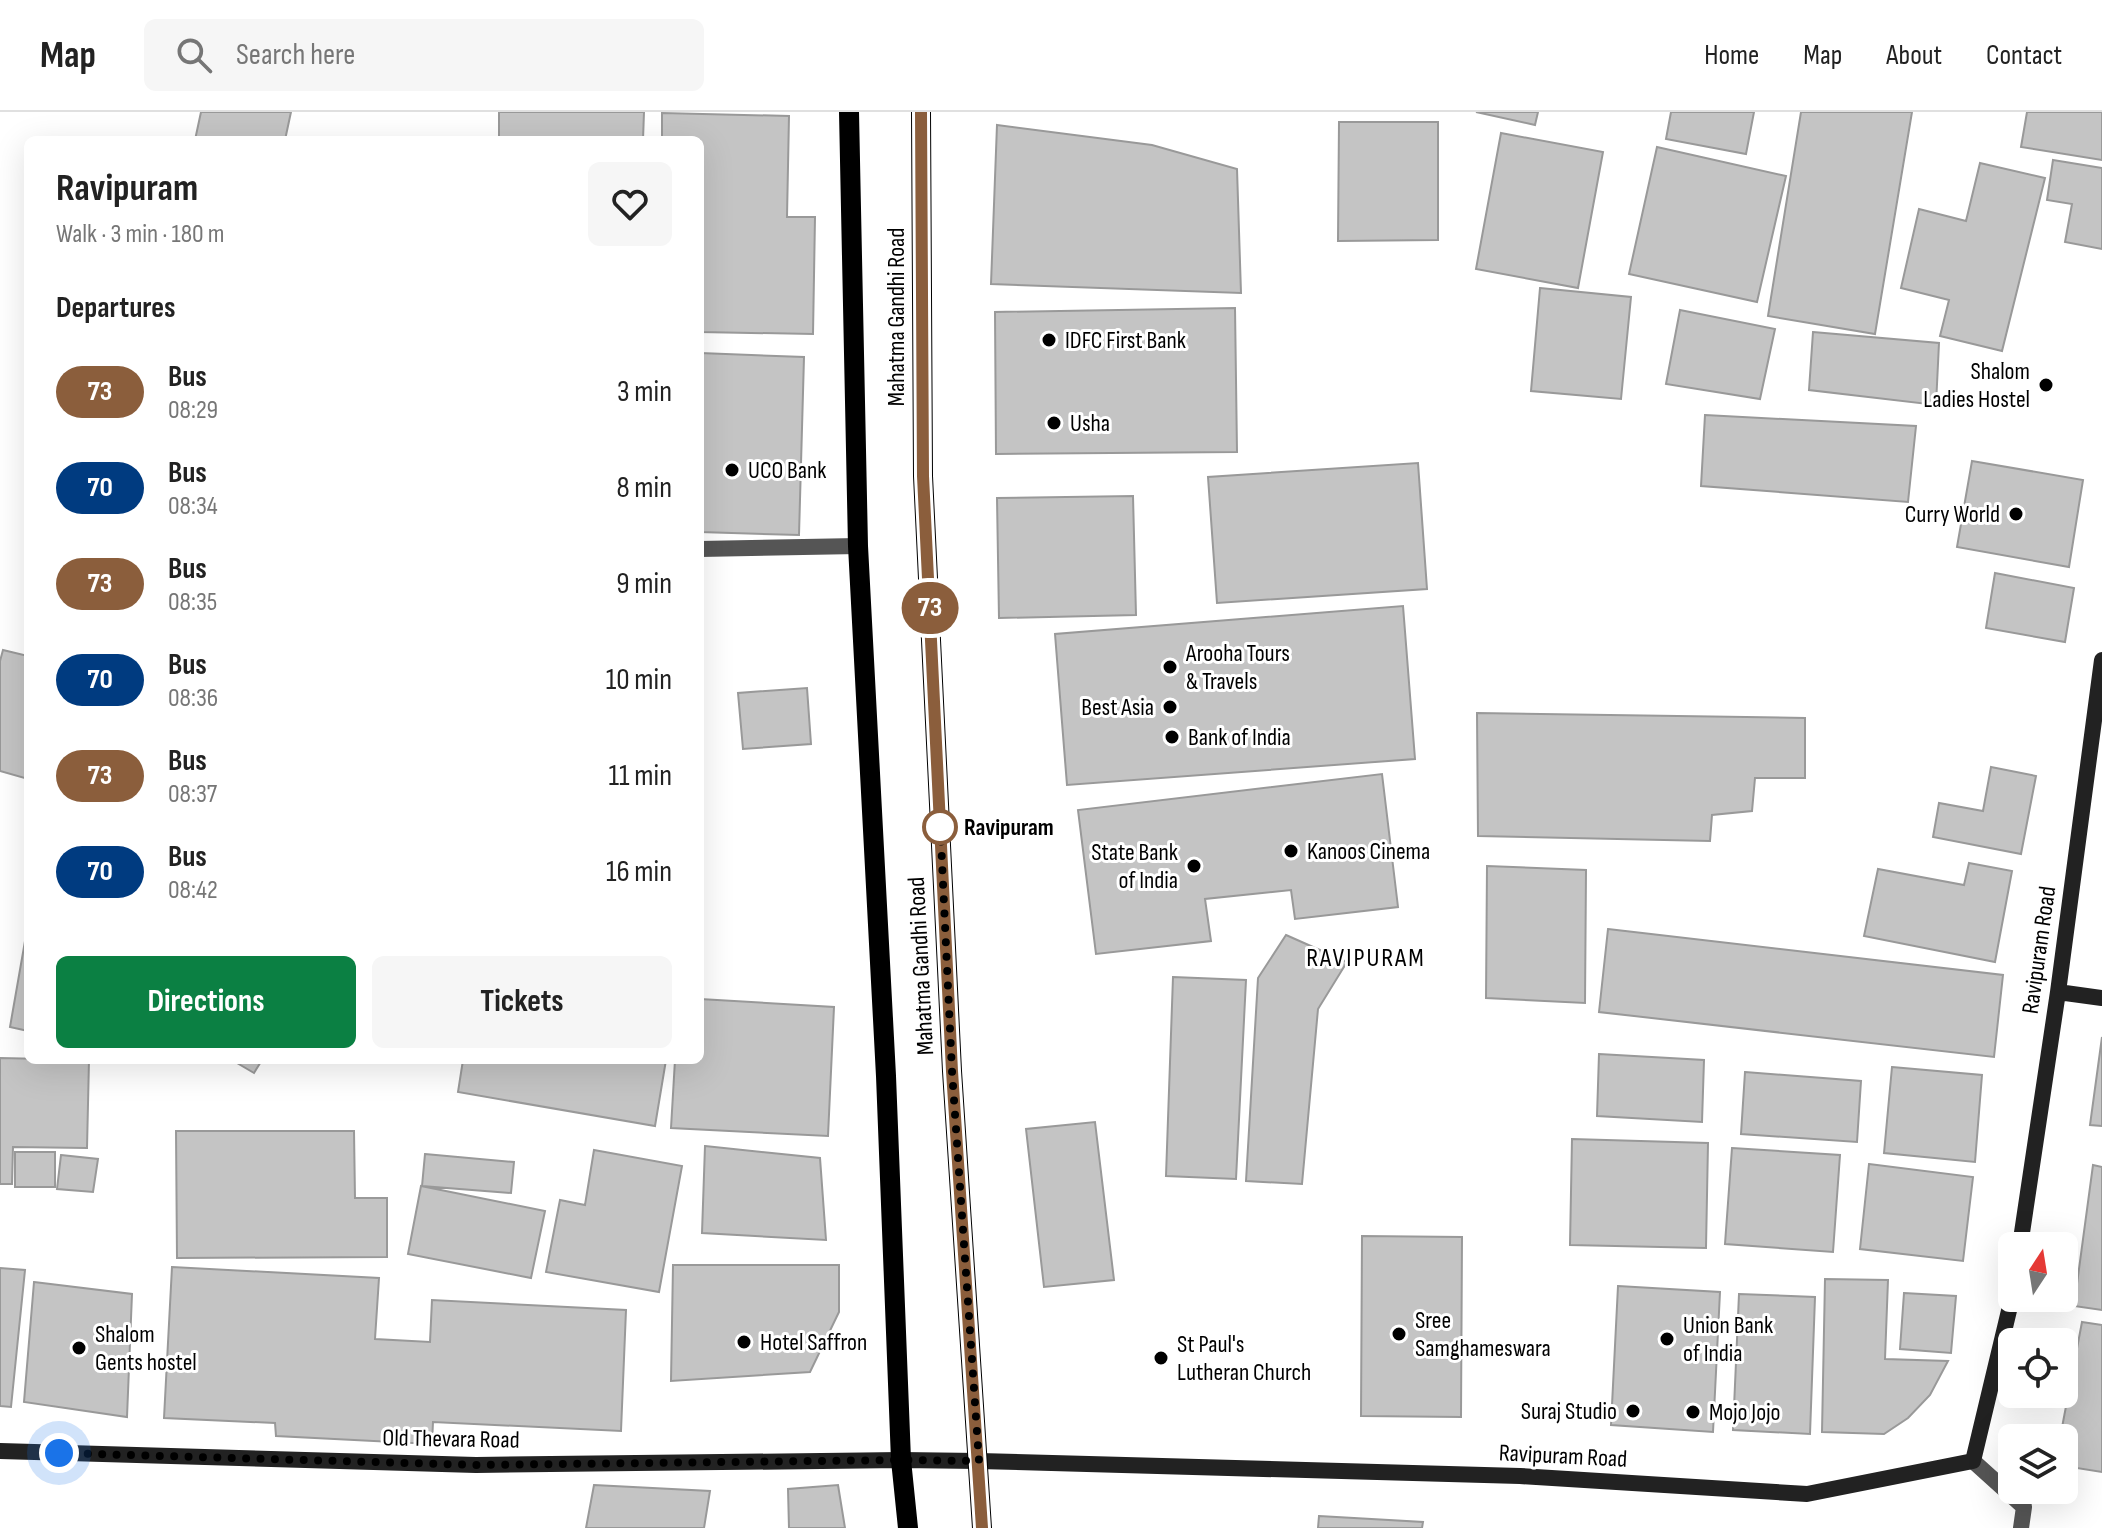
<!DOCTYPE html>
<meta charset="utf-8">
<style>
body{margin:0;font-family:"Sofia Sans Condensed",sans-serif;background:#f6f6f6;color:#222;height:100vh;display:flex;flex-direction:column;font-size:30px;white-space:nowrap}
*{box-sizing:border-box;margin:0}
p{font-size:26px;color:#767676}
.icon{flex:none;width:44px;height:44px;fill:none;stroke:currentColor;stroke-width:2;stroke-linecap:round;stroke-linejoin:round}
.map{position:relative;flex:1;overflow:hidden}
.panel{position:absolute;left:24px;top:24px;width:680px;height:928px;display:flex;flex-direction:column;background:#fff;border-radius:12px;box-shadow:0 8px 32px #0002}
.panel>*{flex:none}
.badge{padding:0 16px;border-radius:26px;font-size:28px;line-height:52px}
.needle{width:52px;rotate:12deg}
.buttons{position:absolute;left:1998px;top:1120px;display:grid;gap:16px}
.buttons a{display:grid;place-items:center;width:80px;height:80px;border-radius:12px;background:#fff;box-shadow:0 8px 32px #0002;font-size:40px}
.you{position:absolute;width:40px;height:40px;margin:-20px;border:6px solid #fff;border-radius:50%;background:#1a73e8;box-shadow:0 0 0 12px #1a73e833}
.map>.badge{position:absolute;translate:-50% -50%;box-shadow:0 0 0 4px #fff}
h2{padding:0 32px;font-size:30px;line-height:72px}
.round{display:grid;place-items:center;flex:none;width:84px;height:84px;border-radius:12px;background:#f6f6f6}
.head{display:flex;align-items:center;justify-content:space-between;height:136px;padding:0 32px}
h1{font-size:38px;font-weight:700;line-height:60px}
.cta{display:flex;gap:16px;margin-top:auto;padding:16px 32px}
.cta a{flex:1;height:92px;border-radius:12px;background:#0b8043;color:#fff;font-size:32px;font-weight:700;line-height:92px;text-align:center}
.cta a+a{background:#f6f6f6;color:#222}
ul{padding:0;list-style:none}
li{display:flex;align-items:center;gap:24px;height:96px;padding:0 32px}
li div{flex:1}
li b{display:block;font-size:30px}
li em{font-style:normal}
li .badge{min-width:88px;font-weight:700;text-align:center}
header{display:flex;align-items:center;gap:48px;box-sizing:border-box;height:112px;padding:0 40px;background:#fff;border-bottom:2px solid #e0e0e0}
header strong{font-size:38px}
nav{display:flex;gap:44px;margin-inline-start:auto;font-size:28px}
.search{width:560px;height:72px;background:#f6f6f6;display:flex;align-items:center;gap:20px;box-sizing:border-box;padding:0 28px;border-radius:12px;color:#767676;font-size:30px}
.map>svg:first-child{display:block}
</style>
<header>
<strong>Map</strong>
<div class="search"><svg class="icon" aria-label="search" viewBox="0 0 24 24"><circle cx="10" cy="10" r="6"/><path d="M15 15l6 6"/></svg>Search here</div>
<nav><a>Home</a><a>Map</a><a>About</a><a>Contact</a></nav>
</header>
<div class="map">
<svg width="2102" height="1416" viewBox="0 0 2102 1416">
<rect width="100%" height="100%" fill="#fff"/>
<path fill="#c4c4c4" stroke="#999" stroke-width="2" d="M201 0H291L285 28H195Z
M499 0H644L643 28H499Z
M1476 0H1538L1535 13Z
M1671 0H1754L1746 42 1666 27Z
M1801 0H1912L1875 222 1768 204Z
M2027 0H2102V48L2021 35Z
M662 1 789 4 787 105H815L813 222 700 220V28H662Z
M1339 10H1438V128L1338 129Z
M997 13 1152 33 1237 57 1241 181 991 172Z
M1501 21 1603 40 1578 176 1476 157Z
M1657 35 1786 64 1757 190 1629 162Z
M2053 48 2102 56V137L2065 130 2072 92 2047 88Z
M1980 51 2045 66 2002 239 1940 224 1949 188 1901 176 1919 97 1966 109Z
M1540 176 1631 185 1621 287 1531 279Z
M1235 196 1237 340 996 342 995 200Z
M1680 198 1775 217 1760 287 1666 272Z
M1813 220 1939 231 1936 293 1809 278Z
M700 241 804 245 799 423 700 420Z
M1705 303 1916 314 1908 390 1701 374Z
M1972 349 2083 368 2069 455 1957 435Z
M1418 351 1427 477 1217 491 1208 365Z
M1133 384 1136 503 999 506 997 386Z
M1995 461 2074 476 2065 530 1986 516Z
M1403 494 1415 647 1067 673 1055 522Z
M3 538 28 544V667L0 659V549Z
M807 576 811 632 743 637 738 581Z
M1477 601 1805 606V666H1755L1752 699 1712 703 1710 729 1478 724Z
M1991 655 2036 664 2021 742 1933 725 1939 691 1983 699Z
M1382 662 1398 795 1295 807 1291 778 1205 787 1211 829 1096 842 1078 698Z
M1969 751 2012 759 1995 850 1864 824 1878 757 1964 773Z
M1487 754 1586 758 1585 891 1486 886Z
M28 812V919L10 915Z
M1608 817 2003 863 1994 945 1599 900Z
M1286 823 1347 850 1318 897 1302 1072 1246 1069 1258 866Z
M1173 865 1246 868 1236 1067 1166 1064Z
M700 887 834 895 828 1024 671 1016 675 948H700Z
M2102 925V1014L2090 1013Z
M1599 942 1704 948 1702 1010 1597 1004Z
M0 946 89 948 87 1036 13 1035 12 1072H0Z
M232 948H262L254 961Z
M463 948H666L655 1014 458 980Z
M1892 955 1982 963 1975 1050 1884 1041Z
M1745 960 1861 969 1857 1030 1741 1022Z
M1095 1010 1114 1168 1044 1175 1026 1017Z
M176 1019H354L355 1086H387V1145L177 1146Z
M1572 1027 1708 1031 1706 1136 1570 1133Z
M705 1034 820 1046 826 1128 702 1121Z
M1732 1036 1840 1043 1833 1140 1725 1132Z
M594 1038 682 1054 659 1180 546 1160 560 1088 585 1093Z
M15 1040H55V1075H15Z
M425 1042 514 1050 511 1081 422 1074Z
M61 1043 98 1047 93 1080 57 1077Z
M1869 1052 1973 1065 1963 1149 1860 1137Z
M2093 1053 2102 1055V1198L2074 1194Z
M421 1074 545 1099 531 1166 408 1142Z
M1362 1124 1462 1125 1461 1305 1361 1304Z
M673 1153H839V1200L810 1260 671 1269Z
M172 1155 379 1166 375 1227 430 1230 432 1188 626 1198 621 1319 433 1310 432 1332 276 1324 275 1311 164 1306Z
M0 1156 25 1158 11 1295 0 1294Z
M1825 1167 1888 1168 1885 1247 1948 1249 1930 1283 1908 1306 1884 1322 1822 1320Z
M34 1170 132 1182 127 1305 24 1290Z
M1618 1174 1720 1180 1713 1320 1611 1313Z
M1904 1181 1956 1184 1951 1241 1900 1237Z
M1739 1182 1815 1185 1810 1322 1733 1318Z
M2082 1210 2102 1213V1360L2064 1354V1326H2060Z
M594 1373 710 1379 704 1416H586Z
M838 1373 845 1416H789L788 1377Z
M1319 1404 1423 1410 1422 1416H1318Z"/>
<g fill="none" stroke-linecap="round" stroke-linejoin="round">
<path stroke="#555" stroke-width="16" d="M700 437 858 434
M1973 1349 2024 1395 2021 1416"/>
<path stroke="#222" stroke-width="16" d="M2058 880 2102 886
M2020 1134 2058 880 2102 548
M0 1339 476 1353 901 1348 979 1349 1520 1364 1807 1382 1973 1349 2012 1186"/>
<path stroke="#000" stroke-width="20" d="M849 0 858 434 886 964 901 1348 908 1416
M921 0 923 364 952 959 982 1416"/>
</g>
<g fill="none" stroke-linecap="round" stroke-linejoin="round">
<g stroke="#fff" stroke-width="18">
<path id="line" d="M921 0 923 364 952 959 982 1416"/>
</g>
<use href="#line" stroke="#8b5e3c" stroke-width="12"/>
<path stroke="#000" stroke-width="8" stroke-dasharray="0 14.4" d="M59 1341 476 1353 901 1348 979 1349 952 959 940 708V715"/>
</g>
<g fill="#000" stroke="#fff" stroke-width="3">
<circle cx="1049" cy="228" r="8"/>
<circle cx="2046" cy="273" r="8"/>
<circle cx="1054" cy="311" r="8"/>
<circle cx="732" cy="358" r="8"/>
<circle cx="2016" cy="402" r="8"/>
<circle cx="1170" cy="555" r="8"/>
<circle cx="1170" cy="595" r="8"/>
<circle cx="1172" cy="625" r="8"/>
<circle cx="1291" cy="739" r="8"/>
<circle cx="1194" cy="754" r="8"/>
<circle cx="1399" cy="1222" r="8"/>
<circle cx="1667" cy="1227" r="8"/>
<circle cx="744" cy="1230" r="8"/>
<circle cx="79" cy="1236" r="8"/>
<circle cx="1161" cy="1246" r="8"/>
<circle cx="1633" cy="1299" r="8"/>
<circle cx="1693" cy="1300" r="8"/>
</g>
<circle fill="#fff" stroke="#8b5e3c" stroke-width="4" cx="940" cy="715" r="16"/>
<g text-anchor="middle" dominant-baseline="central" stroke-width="6" stroke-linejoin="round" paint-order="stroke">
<g font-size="24" fill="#000" stroke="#fff">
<text transform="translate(896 205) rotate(-90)">Mahatma Gandhi Road</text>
<text transform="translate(2039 838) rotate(-82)">Ravipuram Road</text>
<text transform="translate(921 854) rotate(-93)">Mahatma Gandhi Road</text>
<text transform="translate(451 1327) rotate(1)">Old Thevara Road</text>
<text transform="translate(1563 1344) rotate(3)">Ravipuram Road</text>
</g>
<g font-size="24" fill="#000" stroke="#fff" text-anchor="start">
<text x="1065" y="228">IDFC First Bank</text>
<text x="2030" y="259" text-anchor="end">Shalom<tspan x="2030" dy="28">Ladies Hostel</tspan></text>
<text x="1070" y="311">Usha</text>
<text x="748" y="358">UCO Bank</text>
<text x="2000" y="402" text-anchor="end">Curry World</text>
<text x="1186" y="541">Arooha Tours<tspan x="1186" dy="28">&amp; Travels</tspan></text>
<text x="1154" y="595" text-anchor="end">Best Asia</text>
<text x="1188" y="625">Bank of India</text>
<text x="1307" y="739">Kanoos Cinema</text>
<text x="1178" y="740" text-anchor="end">State Bank<tspan x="1178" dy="28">of India</tspan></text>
<text x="1415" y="1208">Sree<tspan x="1415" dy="28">Samghameswara</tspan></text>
<text x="1683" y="1213">Union Bank<tspan x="1683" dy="28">of India</tspan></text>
<text x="95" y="1222">Shalom<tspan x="95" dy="28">Gents hostel</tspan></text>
<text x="760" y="1230">Hotel Saffron</text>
<text x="1177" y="1232">St Paul's<tspan x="1177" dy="28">Lutheran Church</tspan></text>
<text x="1617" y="1299" text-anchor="end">Suraj Studio</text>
<text x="1709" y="1300">Mojo Jojo</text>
</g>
<g font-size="24" font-weight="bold" fill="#000" stroke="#fff" text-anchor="start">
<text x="964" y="715">Ravipuram</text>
</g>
<g font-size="26" letter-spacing="2" fill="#000" stroke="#fff">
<text x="1366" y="846">RAVIPURAM</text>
</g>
</g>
</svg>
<div class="buttons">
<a><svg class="needle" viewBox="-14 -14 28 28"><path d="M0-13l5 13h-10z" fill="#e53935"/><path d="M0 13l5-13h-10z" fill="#767676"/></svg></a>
<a><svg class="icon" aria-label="locate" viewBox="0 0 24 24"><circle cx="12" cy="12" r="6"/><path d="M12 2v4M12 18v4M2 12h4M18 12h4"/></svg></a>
<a><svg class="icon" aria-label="layers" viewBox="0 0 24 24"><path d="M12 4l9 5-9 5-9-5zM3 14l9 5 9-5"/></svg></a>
</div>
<div class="you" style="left:59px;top:1341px"></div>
<b class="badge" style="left:930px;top:496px;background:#8b5e3c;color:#fff">73</b>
<section class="panel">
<div class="head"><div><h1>Ravipuram</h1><p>Walk · 3 min · 180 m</p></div><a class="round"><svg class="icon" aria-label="heart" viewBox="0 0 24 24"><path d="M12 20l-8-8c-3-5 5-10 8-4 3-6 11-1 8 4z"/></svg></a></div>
<h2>Departures</h2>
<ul>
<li><span class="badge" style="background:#8b5e3c;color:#fff">73</span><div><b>Bus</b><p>08:29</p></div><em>3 min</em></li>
<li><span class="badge" style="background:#003b80;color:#fff">70</span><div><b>Bus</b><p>08:34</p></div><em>8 min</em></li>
<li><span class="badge" style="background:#8b5e3c;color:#fff">73</span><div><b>Bus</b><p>08:35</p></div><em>9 min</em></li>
<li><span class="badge" style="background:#003b80;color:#fff">70</span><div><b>Bus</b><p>08:36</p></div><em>10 min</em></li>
<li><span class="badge" style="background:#8b5e3c;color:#fff">73</span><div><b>Bus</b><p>08:37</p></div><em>11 min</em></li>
<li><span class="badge" style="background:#003b80;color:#fff">70</span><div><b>Bus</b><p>08:42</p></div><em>16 min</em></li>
</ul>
<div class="cta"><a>Directions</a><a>Tickets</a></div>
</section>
</div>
